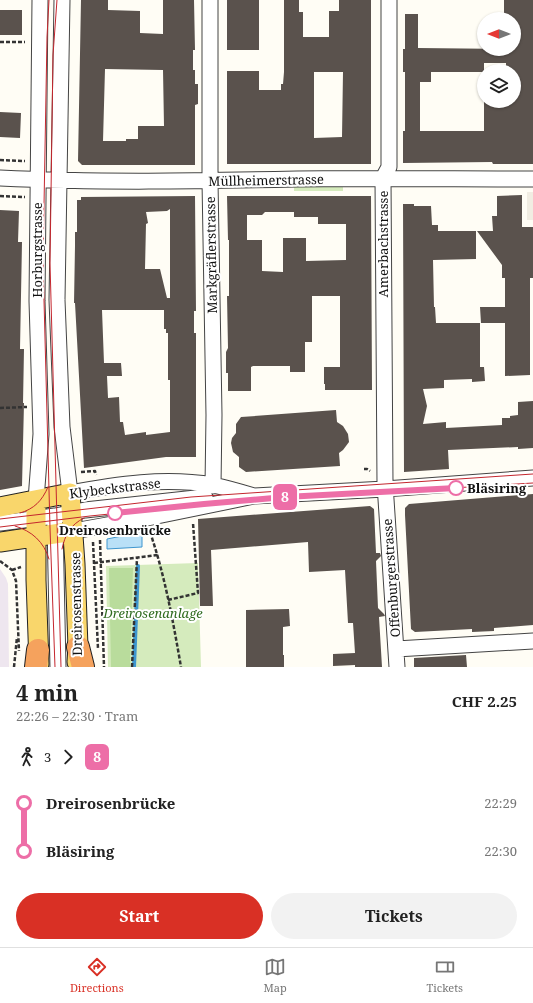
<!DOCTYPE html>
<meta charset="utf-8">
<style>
body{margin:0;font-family:"Noto Serif",serif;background:#f2f2f2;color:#222;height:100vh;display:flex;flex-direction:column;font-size:15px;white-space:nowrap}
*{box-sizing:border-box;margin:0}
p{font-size:13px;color:#767676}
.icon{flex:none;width:22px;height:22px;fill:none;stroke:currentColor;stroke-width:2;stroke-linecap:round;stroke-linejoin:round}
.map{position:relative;height:667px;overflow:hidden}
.panel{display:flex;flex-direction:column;background:#fff;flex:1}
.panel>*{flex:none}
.badge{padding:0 8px;border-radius:6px;font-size:14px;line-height:26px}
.needle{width:26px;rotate:270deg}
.controls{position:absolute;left:477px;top:12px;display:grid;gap:8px}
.controls a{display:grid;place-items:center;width:44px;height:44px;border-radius:50%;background:#fff;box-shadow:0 1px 3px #0004;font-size:20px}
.map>.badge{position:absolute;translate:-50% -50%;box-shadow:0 0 0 2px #fff}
.legs{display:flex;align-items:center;gap:6px;height:44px;padding:0 16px;font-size:13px}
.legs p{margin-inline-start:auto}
.summary{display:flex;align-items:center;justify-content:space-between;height:68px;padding:0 16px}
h1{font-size:22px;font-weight:700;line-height:30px}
.cta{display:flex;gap:8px;margin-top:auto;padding:8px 16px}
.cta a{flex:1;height:46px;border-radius:24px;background:#d93025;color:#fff;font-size:16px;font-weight:700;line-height:46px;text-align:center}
.cta a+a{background:#f2f2f2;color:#222}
ul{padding:0 16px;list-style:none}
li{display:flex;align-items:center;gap:14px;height:48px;font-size:15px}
li i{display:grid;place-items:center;width:6px;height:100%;margin:0 5px;background:currentColor}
li i::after{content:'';width:10px;height:10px;margin:-5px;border:3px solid;border-radius:50%;background:#fff}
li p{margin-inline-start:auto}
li:first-child i{background:linear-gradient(#0000 50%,currentColor 0)}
li:last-child i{background:linear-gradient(currentColor 50%,#0000 0)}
.dock{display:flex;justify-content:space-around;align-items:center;height:56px;border-top:1px solid #e0e0e0;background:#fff;font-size:11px;color:#767676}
.dock a{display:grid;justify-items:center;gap:2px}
.dock .active{color:#d93025}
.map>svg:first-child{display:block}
</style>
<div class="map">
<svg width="533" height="667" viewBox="0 0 533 667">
<rect width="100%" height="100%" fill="#fffdf5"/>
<path fill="#eee6ef" d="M0 569 6 578 8 584 9 667H0Z"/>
<path fill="#d5ebbd" d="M294 187H343V191H294Z
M198 563 201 667H108L106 566Z"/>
<path fill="#b9dc9c" d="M109 568H133L130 667H111Z"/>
<path fill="#f1ede2" d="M527 192H533V220H527Z"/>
<path fill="#b9e0f7" stroke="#3f96cf" d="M142 532V547L107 549V539Z"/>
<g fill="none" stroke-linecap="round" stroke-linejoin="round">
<path stroke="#3f96cf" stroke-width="4" d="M134 667 138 566"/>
</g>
<path fill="#5a524d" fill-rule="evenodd" d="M81 0H108V10L140 11V33L163 34V0H194L195 50H193V70H195V84H198V104L195 105V165H82L78 161ZM105 69 163 70 164 126H138V139H126V141H103Z
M227 0H259V50H227Z
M284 0H299V12H303V37H329V11H339V0H371V164H227V71H259V90H281V84H283L284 72ZM314 72H343L342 137 314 138Z
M504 0H533V164H493L492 162 403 163V131H405V72H403V49H405V14H418V48L514 49V19H504ZM484 63H506V71H514V101H484V131H420V82H431V72H484Z
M0 10H22V35H0Z
M0 112 21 113 20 138 0 137Z
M522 195V227H533V278H530V375L505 376V323H481L480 307H505V278H502V265L477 231H493L492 216H497V196Z
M195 196 196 311H194V333H196V457H166L84 468 75 303H74L75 246V232H77V200H81V197ZM170 209V298H167L160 269H145L146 224 148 223 146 212 167 211ZM102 310H164V329H166V333H168V380H170V432L146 435V432L125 435 123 422H120L119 397 108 398 107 376H122L121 363H104Z
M227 196H371L372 390H325V384H324V367H340V296H312V342H305V372H290V366H253L251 367V391H228V373H226V352L228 348 227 296H229V240H228ZM265 212H294V217H318V224H346V260L306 261V238H283V272L262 271V240H247V215H262Z
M403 204H414V206H431L432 225H438V231H476V259L433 260 434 307H435L436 323H480V367H484L485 381 472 382V379L444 380V388L423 389 427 406 423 424 446 422V428L502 425V418H510V416L518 415V402L533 401V448L518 449V447L448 450 449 469 404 472Z
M0 210 19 211 18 242H22L20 349H24L23 403H24L22 486 0 490Z
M336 410 337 422 343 426 348 434 349 442 343 450 339 453 340 466 246 472 239 467V457L233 452 231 443 232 438 236 433V424L241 417Z
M533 494V625L494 628V631L472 632V629L415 632 411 629 405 515V508L409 504Z
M370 506 374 509 376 553H380L381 556 376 561 378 608 384 614 385 616 379 617 382 667H355V665L333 666V654L355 653 353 623H348L345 570 309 572 308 542 211 550 213 606H200L198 519Z
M289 609 290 626 283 627V655H284V667H246V610Z
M466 655 467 667H414V658Z"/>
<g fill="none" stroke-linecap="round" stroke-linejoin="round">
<g stroke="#444" stroke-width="17">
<path id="minor" d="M62 0 57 300 62 427 70 493C117 484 165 477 213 485 227 488 241 492 254 496
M210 0V181L214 415 213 486
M389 0V167L383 178 385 484 397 667
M0 178C99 183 198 181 297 179 376 178 454 179 533 179
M36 500 41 434 37 301 40 0
M0 523 55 516 85 510 205 497
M55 524 58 667
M74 531 152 517 254 496 385 489 533 478
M396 649 533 641"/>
</g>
<g stroke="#222" stroke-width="21">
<path id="major" d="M36 500V580L39 664
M0 507 70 493 75 564 78 647 77 662
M0 542 74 531"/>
</g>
<g stroke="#222" stroke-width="24">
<path id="highway" d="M78 647 83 667
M36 667 38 650"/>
</g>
<path stroke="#333" stroke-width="2.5" stroke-dasharray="4 2" stroke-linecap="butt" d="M0 42H25
M0 160 25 161
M0 196 25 197
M0 408 27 407
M364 469H367L370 471
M81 472 95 471 96 475
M150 532C165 576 173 621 181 667
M100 540 104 667
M93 542 98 649
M0 561 12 570 16 581 19 651
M94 563 158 555
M12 570 21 567
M168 600 198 593 193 523
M14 667 17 637
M132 667 137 558"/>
<use href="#minor" stroke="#fff" stroke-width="15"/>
<use href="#major" stroke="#f9d66b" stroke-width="19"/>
<use href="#highway" stroke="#f5a25d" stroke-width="22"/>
<path stroke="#c4262e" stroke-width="1" d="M49 0 47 37 43 262 50 528 55 667
M57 0 53 55 50 263 61 667
M20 513C34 509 42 501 48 487
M0 519 191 497 533 474
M15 526C32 531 44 542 49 559
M0 527 90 516 227 502 533 483
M62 549C65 535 70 525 84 518"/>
</g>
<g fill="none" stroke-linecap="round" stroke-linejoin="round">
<g stroke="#fff" stroke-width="9">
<path id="line-1" d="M115 513 204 504 285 497 456 488"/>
</g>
<use href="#line-1" stroke="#ed6ea7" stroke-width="6"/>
</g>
<g fill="#fff" stroke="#ed6ea7" stroke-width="2">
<circle cx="456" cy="488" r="7"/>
<circle cx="115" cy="513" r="7"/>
</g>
<g text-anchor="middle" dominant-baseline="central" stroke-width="4" stroke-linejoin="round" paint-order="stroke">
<g font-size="13" fill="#111" stroke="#fff">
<text transform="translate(266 180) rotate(-1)">Müllheimerstrasse</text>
<text transform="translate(383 244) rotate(-90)">Amerbachstrasse</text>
<text transform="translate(37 250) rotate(-90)">Horburgstrasse</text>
<text transform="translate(211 255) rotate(-91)">Markgräflerstrasse</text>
<text transform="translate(115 488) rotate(-7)">Klybeckstrasse</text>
<text transform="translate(391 578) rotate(-94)">Offenburgerstrasse</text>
<text transform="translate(76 604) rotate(-91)">Dreirosenstrasse</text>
</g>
<g font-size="13" font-weight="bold" fill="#111" stroke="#fff" text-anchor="start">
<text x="467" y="488">Bläsiring</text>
<text x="115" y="530" text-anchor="middle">Dreirosenbrücke</text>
</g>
<g font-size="13" font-style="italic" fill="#2f6b1f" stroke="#fff">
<text x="153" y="613">Dreirosenanlage</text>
</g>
</g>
</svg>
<div class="controls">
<a><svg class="needle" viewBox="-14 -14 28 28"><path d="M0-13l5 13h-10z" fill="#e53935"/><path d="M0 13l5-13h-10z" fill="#767676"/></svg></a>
<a><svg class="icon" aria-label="layers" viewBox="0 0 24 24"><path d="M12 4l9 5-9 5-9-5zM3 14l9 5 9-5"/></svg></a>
</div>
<b class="badge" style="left:285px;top:497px;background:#ed6ea7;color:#fff">8</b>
</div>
<section class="panel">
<div class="summary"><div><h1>4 min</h1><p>22:26 – 22:30 · Tram</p></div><b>CHF 2.25</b></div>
<div class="legs"><svg class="icon" aria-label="walk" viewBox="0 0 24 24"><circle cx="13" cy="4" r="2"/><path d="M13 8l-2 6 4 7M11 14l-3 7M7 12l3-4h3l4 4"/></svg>3<svg class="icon" aria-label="forward" viewBox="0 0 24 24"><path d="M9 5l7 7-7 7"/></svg><b class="badge" style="background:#ed6ea7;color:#fff">8</b></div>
<ul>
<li><i style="color:#ed6ea7"></i><b>Dreirosenbrücke</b><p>22:29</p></li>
<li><i style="color:#ed6ea7"></i><b>Bläsiring</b><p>22:30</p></li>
</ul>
<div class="cta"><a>Start</a><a>Tickets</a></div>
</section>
<nav class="dock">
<a class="active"><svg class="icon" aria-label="directions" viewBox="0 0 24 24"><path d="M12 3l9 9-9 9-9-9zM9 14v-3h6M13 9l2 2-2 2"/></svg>Directions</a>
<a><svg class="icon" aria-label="map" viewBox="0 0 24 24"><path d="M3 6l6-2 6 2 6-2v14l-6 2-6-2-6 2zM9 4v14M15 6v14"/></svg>Map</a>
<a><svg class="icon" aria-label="tickets" viewBox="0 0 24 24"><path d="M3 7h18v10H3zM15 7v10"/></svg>Tickets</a>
</nav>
